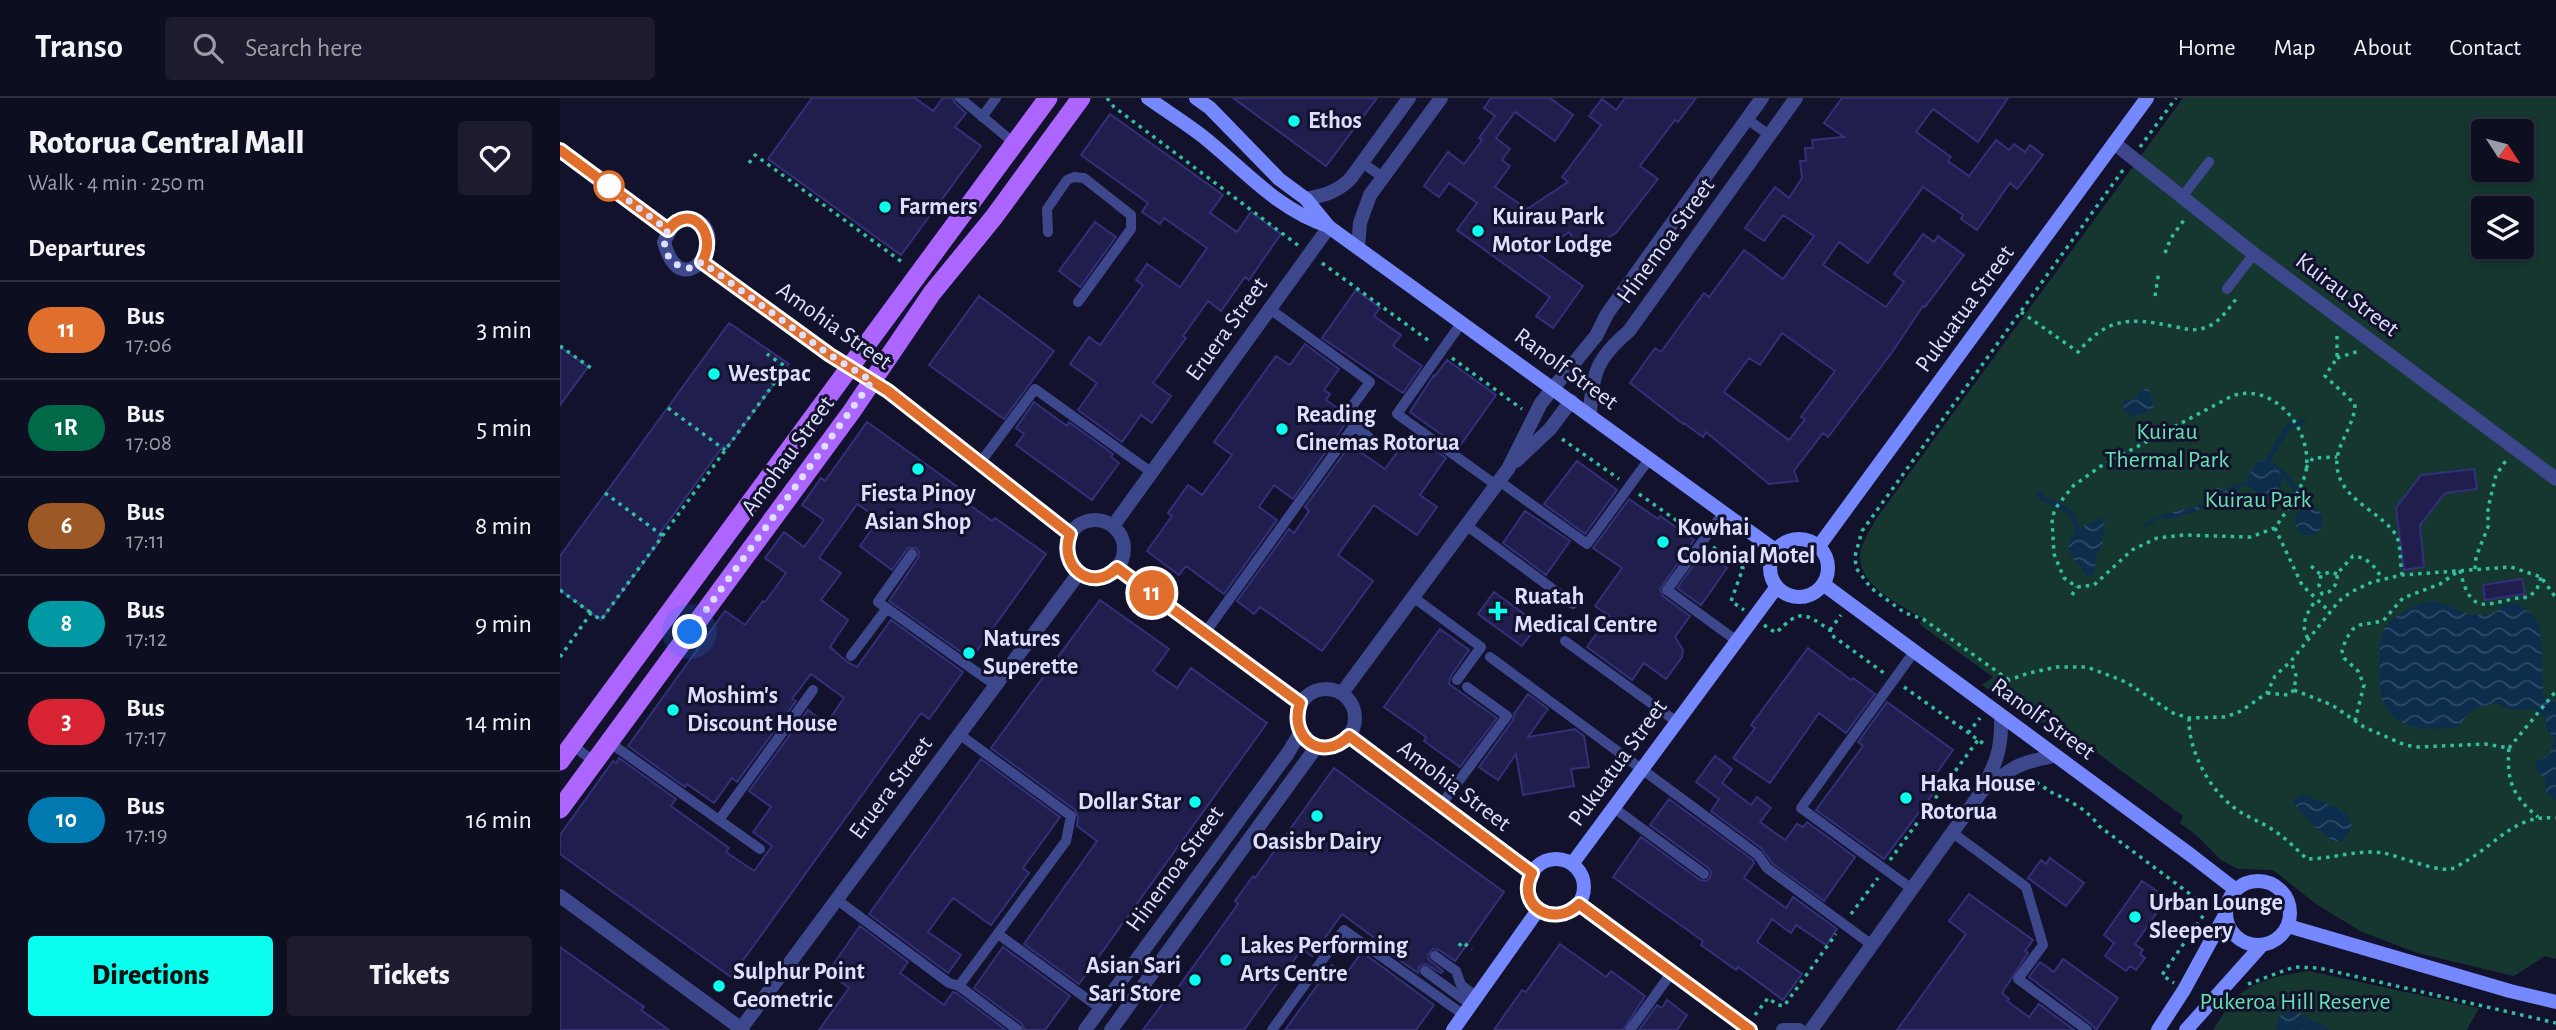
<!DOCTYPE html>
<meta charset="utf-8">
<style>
body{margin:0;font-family:"Alegreya Sans",sans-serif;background:#1c1c2e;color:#f1f3f6;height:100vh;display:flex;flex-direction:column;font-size:26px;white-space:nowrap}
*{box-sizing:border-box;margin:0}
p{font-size:23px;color:#9b9ca5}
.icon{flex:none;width:38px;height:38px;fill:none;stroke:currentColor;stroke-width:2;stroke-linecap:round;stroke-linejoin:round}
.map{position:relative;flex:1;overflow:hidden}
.panel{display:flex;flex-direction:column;background:#0e0e21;width:560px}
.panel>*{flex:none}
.badge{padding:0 14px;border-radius:23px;font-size:24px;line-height:46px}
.needle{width:46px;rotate:126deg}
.controls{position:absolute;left:1911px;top:21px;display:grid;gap:14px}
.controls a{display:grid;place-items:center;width:63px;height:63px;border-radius:7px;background:#0e0e21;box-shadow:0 4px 10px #0003,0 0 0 2px #2e2e3f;font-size:35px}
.you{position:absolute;width:35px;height:35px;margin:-18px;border:5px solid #fff;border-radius:50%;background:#1a73e8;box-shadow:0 0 0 10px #1a73e833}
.map>.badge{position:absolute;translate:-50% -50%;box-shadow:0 0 0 4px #fff}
h2{padding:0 28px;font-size:26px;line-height:63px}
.round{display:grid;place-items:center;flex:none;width:74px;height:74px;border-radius:7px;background:#1c1c2e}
.headline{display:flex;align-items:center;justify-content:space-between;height:119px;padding:0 28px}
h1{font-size:33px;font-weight:800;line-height:52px}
.action{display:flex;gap:14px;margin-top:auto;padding:14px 28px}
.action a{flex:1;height:80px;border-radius:7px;background:#0afeee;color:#111;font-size:28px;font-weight:800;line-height:80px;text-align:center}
.action a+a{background:#1c1c2e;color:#f1f3f6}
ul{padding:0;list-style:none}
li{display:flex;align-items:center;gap:21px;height:98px;padding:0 28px;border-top:2px solid #2e2e3f}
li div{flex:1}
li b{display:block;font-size:26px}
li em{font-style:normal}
li .badge{min-width:77px;font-weight:700;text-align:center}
header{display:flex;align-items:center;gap:42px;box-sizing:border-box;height:98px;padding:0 35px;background:#0e0e21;border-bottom:2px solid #2e2e3f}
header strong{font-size:33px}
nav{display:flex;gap:38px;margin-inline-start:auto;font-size:24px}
.search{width:490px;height:63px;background:#1c1c2e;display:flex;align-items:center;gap:18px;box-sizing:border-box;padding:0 24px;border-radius:7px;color:#9b9ca5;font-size:26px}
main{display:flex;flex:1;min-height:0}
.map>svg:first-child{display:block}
</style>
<header>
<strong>Transo</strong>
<div class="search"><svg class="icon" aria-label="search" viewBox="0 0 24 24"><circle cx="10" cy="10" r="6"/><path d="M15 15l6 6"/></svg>Search here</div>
<nav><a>Home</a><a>Map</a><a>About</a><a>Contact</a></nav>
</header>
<main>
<section class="panel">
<div class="headline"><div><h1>Rotorua Central Mall</h1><p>Walk · 4 min · 250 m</p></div><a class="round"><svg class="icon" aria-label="heart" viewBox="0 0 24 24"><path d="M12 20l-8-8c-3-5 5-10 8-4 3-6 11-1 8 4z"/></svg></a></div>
<h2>Departures</h2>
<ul>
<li><span class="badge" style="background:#e06e2c;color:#fff">11</span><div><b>Bus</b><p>17:06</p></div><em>3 min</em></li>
<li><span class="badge" style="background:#006948;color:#fff">1R</span><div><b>Bus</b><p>17:08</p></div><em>5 min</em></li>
<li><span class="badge" style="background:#9c5926;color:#fff">6</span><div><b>Bus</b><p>17:11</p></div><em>8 min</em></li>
<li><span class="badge" style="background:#0099a4;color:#fff">8</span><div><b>Bus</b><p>17:12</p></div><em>9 min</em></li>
<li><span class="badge" style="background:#d82332;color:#fff">3</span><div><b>Bus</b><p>17:17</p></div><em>14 min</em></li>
<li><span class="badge" style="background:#0079b0;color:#fff">10</span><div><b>Bus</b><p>17:19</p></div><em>16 min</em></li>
</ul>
<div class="action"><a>Directions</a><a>Tickets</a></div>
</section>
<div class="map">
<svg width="1996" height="932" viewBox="0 0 1996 932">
<defs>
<pattern id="water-waves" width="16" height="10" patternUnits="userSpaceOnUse" patternTransform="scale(1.75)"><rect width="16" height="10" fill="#0c2d4c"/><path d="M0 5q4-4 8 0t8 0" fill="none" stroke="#2f4b67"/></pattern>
</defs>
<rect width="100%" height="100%" fill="#12122c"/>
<path fill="#153730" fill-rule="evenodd" d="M1623 0H1996V861L1985 858 1954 878 1857 855 1800 833 1756 806 1713 772 1678 771 1661 762 1636 737 1620 725 1623 718 1492 622 1479 626 1422 587 1433 579 1359 526 1363 521C1340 506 1298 489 1300 456 1301 445 1311 431 1316 421ZM1923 33H1962V72H1923ZM1923 110H1962V149H1923Z
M1749 873 1919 910 1907 932H1653C1661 921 1669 904 1680 896 1699 881 1726 876 1749 873Z"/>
<path fill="url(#water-waves)" d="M1589 290 1594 309 1587 314 1573 319 1564 313 1563 303 1574 301 1581 292Z
M1708 362C1723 369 1723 379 1721 394L1705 401 1687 387 1681 388 1667 405 1666 410 1650 408 1613 421 1600 420 1585 429 1584 427C1604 409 1634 416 1656 398L1657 388 1664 393 1677 386 1687 385 1689 376 1698 363Z
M1735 423a14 14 0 1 1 28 0a14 14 0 1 1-28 0Z
M1545 419 1542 449 1537 455 1534 476 1527 478C1522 469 1514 464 1510 455 1502 434 1530 425 1545 419Z
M1870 503C1897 506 1903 524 1936 514 1948 495 1971 510 1979 527 1981 532 1984 586 1983 594L1985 598 1996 605V703L1986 695 1985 681 1976 672V664L1990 656 1995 641 1987 632 1986 620 1975 611 1950 612 1935 605 1919 609 1909 615 1899 628C1875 634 1835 633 1824 605 1819 593 1819 580 1820 568 1820 558 1819 545 1822 535 1829 518 1853 508 1870 503Z
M1743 697 1778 710 1785 715 1792 725 1789 735 1782 743H1772L1754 728 1734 706 1733 702Z
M1730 913 1737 914 1771 932H1717L1716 928 1721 916Z"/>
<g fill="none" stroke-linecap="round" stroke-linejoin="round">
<path stroke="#0c2d4c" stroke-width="5" d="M1708 362 1729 327 1743 324
M1722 374 1748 407
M1478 395 1485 402 1501 408 1512 417 1518 431"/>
</g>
<path fill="#201e4d" stroke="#333079" stroke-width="2" fill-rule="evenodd" d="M252 0H355L373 13 383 0H393L395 5 406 15 395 29 421 48 341 157 208 61Z
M673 0H817L766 68Z
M931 0H990L1013 17 995 43 955 14 936 40 950 51 942 62 950 68 935 89 967 111 1008 84 1002 79 1041 27 1029 18 1042 1 1056 12 1065 0H1136L1118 24 1115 22 1080 68 1098 81 1056 135 1022 155 1009 134 978 156 1023 188 993 230 976 218 990 199 897 132 917 105 889 85 879 99 864 88 888 54 904 66 922 42 919 40 935 18 924 10Z
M1282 0H1448L1418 44 1373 11 1356 34 1391 59 1388 63 1409 78 1436 42 1449 52 1454 46 1465 54 1470 47 1483 57 1457 91 1450 85 1417 132 1401 121 1403 117 1363 89 1308 165 1279 144 1263 167 1326 209 1344 184 1334 176 1363 136 1374 144 1378 138 1404 157 1365 209 1363 208 1333 253 1268 339 1263 335 1234 373 1238 383 1209 386 1146 334 1143 339 1124 325 1123 326 1070 285 1095 250 1101 254 1144 195 1149 199 1184 152 1223 181 1254 138 1223 117 1204 143 1185 130 1215 89 1229 100 1242 80 1240 63H1246L1245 50H1253L1252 42 1284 39 1264 25ZM1222 235 1275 273 1241 319 1245 321 1229 342 1164 294 1189 260 1200 267Z
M550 16 663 97 650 115 677 134 691 114 721 136 689 182 685 179 661 213 648 203 623 238 626 240 593 285 611 298 592 325 581 317 562 344 518 312 537 285 510 266 529 239 540 247 583 187 576 182 587 166 620 189 647 150 604 120 600 126 582 114 588 105 521 57Z
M535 124 556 139 520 189 499 173Z
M796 192 820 210 814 218 841 237 833 248 862 268 843 295 762 240Z
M419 198 494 253 444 321 369 267Z
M169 225 229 266 166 351 163 348 98 438 101 441 41 522 0 492V458Z
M745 246 779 271 764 292 770 296 766 302 790 319 733 401 714 387 699 409 717 422 664 496 626 468 619 477 587 453 612 418 608 415 628 387 642 397 672 357 654 344 716 258 730 267Z
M0 249 28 269 0 307Z
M887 262 936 297 899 349 850 314 874 277 875 278Z
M474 304 507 328 509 324 553 356 551 359 559 365 532 402 456 347 464 336 456 330Z
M307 324 399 390 394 396 432 423 435 420 486 456 411 561 329 503 358 460 359 454 356 450H348L332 472 300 448 319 421 297 406 259 460 281 475 261 502 288 522 270 549 287 564 297 569 331 522 403 574 369 621 361 615 171 879 0 756V737L53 663 56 665 59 660 116 701 111 708 169 750 166 754 194 773 212 748 193 734 211 709 189 693 248 612 266 626 284 600 251 576 232 601 236 603 177 684 172 680 154 705 127 686 125 689 68 648 165 513 185 527 203 503 205 504 226 475 205 460 224 434 244 449 264 422 242 407 261 380 265 383Z
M851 335 886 360 860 397 877 409 857 437 814 407 778 457 813 483 762 553 700 509 694 516 677 503 729 431 734 435 749 413 745 409 790 347 825 371Z
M1017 363 1057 392 1025 436 984 406Z
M1914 371 1917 391 1885 395 1860 427 1864 469 1844 472 1836 410 1861 377Z
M1069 401 1098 421 1100 418 1134 442 1100 491 1103 498 1130 518 1115 539 1123 552 1122 559 1106 581 1084 565 1072 582 1027 549 1049 518 1035 508 1062 470 1033 450Z
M965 413 1010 443 986 477 943 445Z
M1144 453 1167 470 1141 507 1117 490Z
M1962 481 1965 496 1925 502 1923 487Z
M934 494 978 526 962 548 918 516Z
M540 502 609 551 593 573 617 590 631 570 707 625 519 886 464 846 537 743 517 728 518 719 515 712 431 650Z
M880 531 909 552 891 578 889 586 937 620 900 669 864 643 866 639 824 609Z
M1248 550 1291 582 1293 580 1315 596 1286 635 1259 615 1210 685 1173 660 1195 630 1191 627Z
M968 596 988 611 968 639 1015 631 1024 638 1029 669 1011 671 1014 688 963 697 956 656 938 682 919 669 953 622 954 616Z
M1327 604 1393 652 1371 683 1378 689 1324 761 1256 712 1303 648 1298 644Z
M1155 658 1172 671 1162 685 1191 707 1197 699 1211 710 1200 724 1225 742 1237 726 1243 729 1247 724 1295 759 1264 803 1212 765 1202 751 1151 713 1159 701 1136 684Z
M421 661 500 719 463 770 469 775 431 827 393 800 368 834 401 857 388 875 309 816Z
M774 670 944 794 895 863 879 852 873 851 868 857 869 862 883 873 881 875 865 866 859 869 858 875 811 842 813 839 782 816 752 858 742 851 684 932H583L614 890 617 891 678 806 675 803 693 778 695 780Z
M1109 701 1193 762 1194 765 1184 780 1226 810 1233 799 1277 831 1266 847 1236 827 1231 835 1212 821 1197 844 1242 876 1223 902 1178 869 1176 872 1141 847 1143 843 1053 779 1081 739 1140 782 1146 783 1150 780 1151 774 1148 770 1090 727Z
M1490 760 1524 785 1506 808 1468 780 1481 762 1486 766Z
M1582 783 1607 800 1575 846 1583 852 1580 856 1585 860 1576 872 1570 868 1566 873 1545 858 1554 845 1544 837Z
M1409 796 1473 842 1465 853 1468 855 1442 895 1449 901 1447 903 1469 919 1479 906 1514 932H1337L1406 836 1389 823Z
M300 828 348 864 340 875 384 907 393 894 396 895 446 932H259L289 890 268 874Z
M1000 846 1046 879 1051 873 1085 898 1063 932H934L962 892 966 894Z
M0 849 84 909 81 912 109 932H0Z
M443 849 510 898 485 932H465L462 926 414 890Z
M802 854 874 907 856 932H725L772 867 785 877Z
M1503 861 1558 900 1536 932 1531 926 1469 879 1480 864 1494 874Z
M1107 902 1127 917 1117 932H1079L1097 907 1102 910Z"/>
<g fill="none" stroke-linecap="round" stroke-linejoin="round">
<path stroke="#32bf9f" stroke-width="3.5" stroke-dasharray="3.5 5" stroke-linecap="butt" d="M547 0 554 9 739 148
M1580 49 1616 0
M189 65 195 57 342 164
M1605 155 1611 140 1624 122
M762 165 872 245
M1595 198 1599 173
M1461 214 1518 254C1547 220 1569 219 1611 228 1623 230 1632 234 1644 230 1658 226 1667 213 1676 201
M1777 238V260L1765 278 1795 306C1795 328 1775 346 1777 369 1781 404 1824 414 1837 439 1841 449 1840 466 1842 477
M0 248 31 270
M892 260 962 311
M1777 260 1799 253
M108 310 165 352
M1002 341 1059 381
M1746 370 1753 360 1777 359
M45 395 103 438
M1079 396 1133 434
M1715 430 1691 439 1624 437 1597 440 1572 452 1534 487 1517 489 1504 480 1494 456 1492 421 1495 411 1513 388 1541 368 1672 298C1714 283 1753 332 1746 373 1741 394 1727 412 1715 430L1742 487 1770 514
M1153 449 1183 470 1171 503 1184 512
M1751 468 1761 477
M1915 471 1916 459 1928 429V410L1936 377 1947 361
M1777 476 1770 474 1761 477 1759 487 1762 496C1772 495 1778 486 1777 476L1793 458C1807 459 1816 469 1822 481
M0 492 31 515
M1512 497 1517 489
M1204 527 1216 535C1240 511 1243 514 1270 532V536L1324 575
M1270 532 1281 517
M1748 540C1739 527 1748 513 1756 502
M0 559 31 515 41 522 226 269 207 256
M1449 582 1363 521 1345 515 1311 490 1296 470 1295 458 1302 433 1563 72
M1344 589 1424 646
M1734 592 1772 607 1804 629 1845 647 1858 649 1925 646 1949 650C1946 682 1953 699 1978 719
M1707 595 1728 597 1734 592 1736 578 1731 563
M1437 597 1449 582 1469 575 1497 569H1527L1566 584 1613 615 1629 620 1666 619 1681 613 1707 595 1715 578 1731 563 1779 503 1791 494 1812 484 1842 477 1951 469 1981 479 1996 500
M1629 620C1628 650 1647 688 1671 707 1683 718 1700 723 1713 732 1726 740 1736 751 1747 761 1771 761 1799 751 1823 755 1840 758 1876 774 1891 771 1896 770 1902 765 1906 763 1938 745 1955 716 1996 720
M1795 623 1804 587 1798 573 1784 560 1782 553 1786 541 1793 531 1800 527 1823 523 1843 500 1880 486 1900 472C1912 525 1930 501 1969 499L1977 491 1981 479
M1408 635 1420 620
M1949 650 1996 593
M1469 680C1478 684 1485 691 1493 695 1510 703 1528 712 1539 728L1646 808 1645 815 1602 877 1614 885
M1330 762 1418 642
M1291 816 1318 780
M899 848 902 844 912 851
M1688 886 1734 869 1759 870 1996 925
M1195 917 1208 900 1218 907 1224 908 1276 836"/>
<path stroke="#3d478b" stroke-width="10" d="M400 0 454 45
M422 19 436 0
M1187 21 1209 37
M802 65 823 79
M1622 99 1649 64
M488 134 487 111 507 82 514 79 524 80 571 117V131L518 204
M1667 191 1694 156
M710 211 810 284 793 307
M902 224 837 316 936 387
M420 365 475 291 591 374
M939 383 1027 446 1090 360
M1164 414 1107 492 1177 543
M906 427 1013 506
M352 456 318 504 435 587
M853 499 921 549 897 582
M645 535 794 328 809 339
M1005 543 1117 624
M291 558 327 510
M930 559 1198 757 1207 770 1312 847
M399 636 511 718 506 743 399 888 458 932
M49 644 159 722 253 592
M12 647 35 664
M881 707 947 618 907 589
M1054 710 1144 776
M159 722 200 751
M1393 735 1466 789 1483 847 1458 881 1527 932
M1352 791 1241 710 1354 554
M276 801 389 885 399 888
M438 836 541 911
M875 858 896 873 901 887 917 899
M865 873 911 907
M712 932 784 832 904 917
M1070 932 1112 874"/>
<path stroke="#3d478b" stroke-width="14" d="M1554 45 1694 156 1996 381
M0 52 108 132
M746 101C764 97 778 94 791 80L849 0
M123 120C182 122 124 217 104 144L113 126Z
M798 150 800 125 810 97 881 0
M143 164 270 257 328 293 510 436
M1030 316C1032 275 1037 260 1069 233L1236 0
M956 363 990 331 1011 303
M506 451a29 29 0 1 1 58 0a29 29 0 1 1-58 0Z
M553 428 769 129
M557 469 740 605
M737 620a29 29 0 1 1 58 0a29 29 0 1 1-58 0Z
M782 595 948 371 981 305 1036 238 1047 216 1202 0
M789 638 972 775
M1426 690C1454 668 1459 665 1494 658
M0 798 183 932
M1019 806 1190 932
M180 932 519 475
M525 932 728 655 740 635
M551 932 757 648
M1223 932H1239
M1251 932 1422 693C1436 664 1442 652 1441 619"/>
<path stroke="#7588fe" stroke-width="14" d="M588 0C605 12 624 24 641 37 683 70 716 111 768 128
M636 0 650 10 719 81 746 101 769 129 1215 452
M1210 470a29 29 0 1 1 58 0a29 29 0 1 1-58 0Z
M1259 448 1587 0
M1263 486 1632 758 1676 792
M968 789a28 28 0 1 1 56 0a28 28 0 1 1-56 0Z
M1012 766 1216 490
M1666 815a32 32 0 1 1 64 0a32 32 0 1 1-64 0Z
M1728 828 1950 893 1996 904
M893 932 978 812
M1598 932 1624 892 1666 815
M1626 932 1702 847"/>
<path stroke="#ac65fe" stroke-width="19" d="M0 663 488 0
M0 711 292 313 372 195 434 119 521 0"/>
</g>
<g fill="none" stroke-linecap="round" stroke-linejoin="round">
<g stroke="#fff" stroke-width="16">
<path id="line" d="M0 52 108 132C130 103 159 135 142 164L270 257 328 293 510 436C498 468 531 496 557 470L740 605C728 640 762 665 789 638L972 775C955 808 994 831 1019 806L1190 932"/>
</g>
<use href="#line" stroke="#e06e2c" stroke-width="10"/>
<path stroke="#dddfff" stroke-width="7" stroke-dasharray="0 12.6" d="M49 88 108 132C98 150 111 171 132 170L142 164 270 257 312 283 130 534"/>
</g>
<g fill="#0afeee" stroke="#12122c" stroke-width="2.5">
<circle cx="734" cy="23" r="7"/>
<circle cx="325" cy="109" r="7"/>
<circle cx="918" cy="133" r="7"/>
<circle cx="154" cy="276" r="7"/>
<circle cx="722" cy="331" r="7"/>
<circle cx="358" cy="371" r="7"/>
<circle cx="1103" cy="444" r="7"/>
<path d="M934.5 502.5h7v7h7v7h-7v7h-7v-7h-7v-7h7z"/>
<circle cx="409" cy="555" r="7"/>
<circle cx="113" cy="612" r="7"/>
<circle cx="1346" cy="700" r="7"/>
<circle cx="635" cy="704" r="7"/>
<circle cx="757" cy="718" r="7"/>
<circle cx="1575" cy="819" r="7"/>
<circle cx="666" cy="862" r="7"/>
<circle cx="635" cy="882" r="7"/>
<circle cx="159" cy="888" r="7"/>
</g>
<circle fill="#fff" stroke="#e06e2c" stroke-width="3.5" cx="49" cy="88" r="14"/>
<g text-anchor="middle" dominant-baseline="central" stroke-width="6" stroke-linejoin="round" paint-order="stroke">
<g font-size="24" font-weight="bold" fill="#dddfff" stroke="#12122c" text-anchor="start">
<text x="748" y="23">Ethos</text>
<text x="339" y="109">Farmers</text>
<text x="932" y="119">Kuirau Park<tspan x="932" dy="28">Motor Lodge</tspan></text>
<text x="168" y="276">Westpac</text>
<text x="736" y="317">Reading<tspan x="736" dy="28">Cinemas Rotorua</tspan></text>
<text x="358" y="396" text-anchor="middle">Fiesta Pinoy<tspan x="358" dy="28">Asian Shop</tspan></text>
<text x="1117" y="430">Kowhai<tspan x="1117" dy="28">Colonial Motel</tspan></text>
<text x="954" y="499">Ruatah<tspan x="954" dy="28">Medical Centre</tspan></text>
<text x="423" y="541">Natures<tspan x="423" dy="28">Superette</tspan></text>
<text x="127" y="598">Moshim's<tspan x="127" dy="28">Discount House</tspan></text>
<text x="1360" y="686">Haka House<tspan x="1360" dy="28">Rotorua</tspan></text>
<text x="621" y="704" text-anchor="end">Dollar Star</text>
<text x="757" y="744" text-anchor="middle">Oasisbr Dairy</text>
<text x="1589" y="805">Urban Lounge<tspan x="1589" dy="28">Sleepery</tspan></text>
<text x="680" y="848">Lakes Performing<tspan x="680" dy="28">Arts Centre</tspan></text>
<text x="621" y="868" text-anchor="end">Asian Sari<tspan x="621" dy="28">Sari Store</tspan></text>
<text x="173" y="874">Sulphur Point<tspan x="173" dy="28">Geometric</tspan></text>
</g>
<g font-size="24" fill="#dddfff" stroke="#12122c">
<text transform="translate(1106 143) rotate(-54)">Hinemoa Street</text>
<text transform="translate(1787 197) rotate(37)">Kuirau Street</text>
<text transform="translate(1405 211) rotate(-54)">Pukuatua Street</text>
<text transform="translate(274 228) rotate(35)">Amohia Street</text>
<text transform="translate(667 231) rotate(-54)">Eruera Street</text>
<text transform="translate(1006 271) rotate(36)">Ranolf Street</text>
<text transform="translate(228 358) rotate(-54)">Amohau Street</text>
<text transform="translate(1483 621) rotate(36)">Ranolf Street</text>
<text transform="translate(1058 665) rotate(-54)">Pukuatua Street</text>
<text transform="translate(894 688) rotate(37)">Amohia Street</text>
<text transform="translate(331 690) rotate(-53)">Eruera Street</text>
<text transform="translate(615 771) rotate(-54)">Hinemoa Street</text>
</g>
<g font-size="24" fill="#67e1af" stroke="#12122c">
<text x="1607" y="334">Kuirau<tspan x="1607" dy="28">Thermal Park</tspan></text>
<text x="1698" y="402">Kuirau Park</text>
<text x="1735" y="904">Pukeroa Hill Reserve</text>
</g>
</g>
</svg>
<div class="controls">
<a><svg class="needle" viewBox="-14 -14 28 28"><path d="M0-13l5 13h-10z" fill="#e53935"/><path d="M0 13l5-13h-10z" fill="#9b9ca5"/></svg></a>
<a><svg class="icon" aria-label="layers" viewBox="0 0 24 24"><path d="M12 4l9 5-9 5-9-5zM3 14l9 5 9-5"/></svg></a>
</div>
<div class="you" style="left:130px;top:534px"></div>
<b class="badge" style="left:592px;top:495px;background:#e06e2c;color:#fff">11</b>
</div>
</main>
